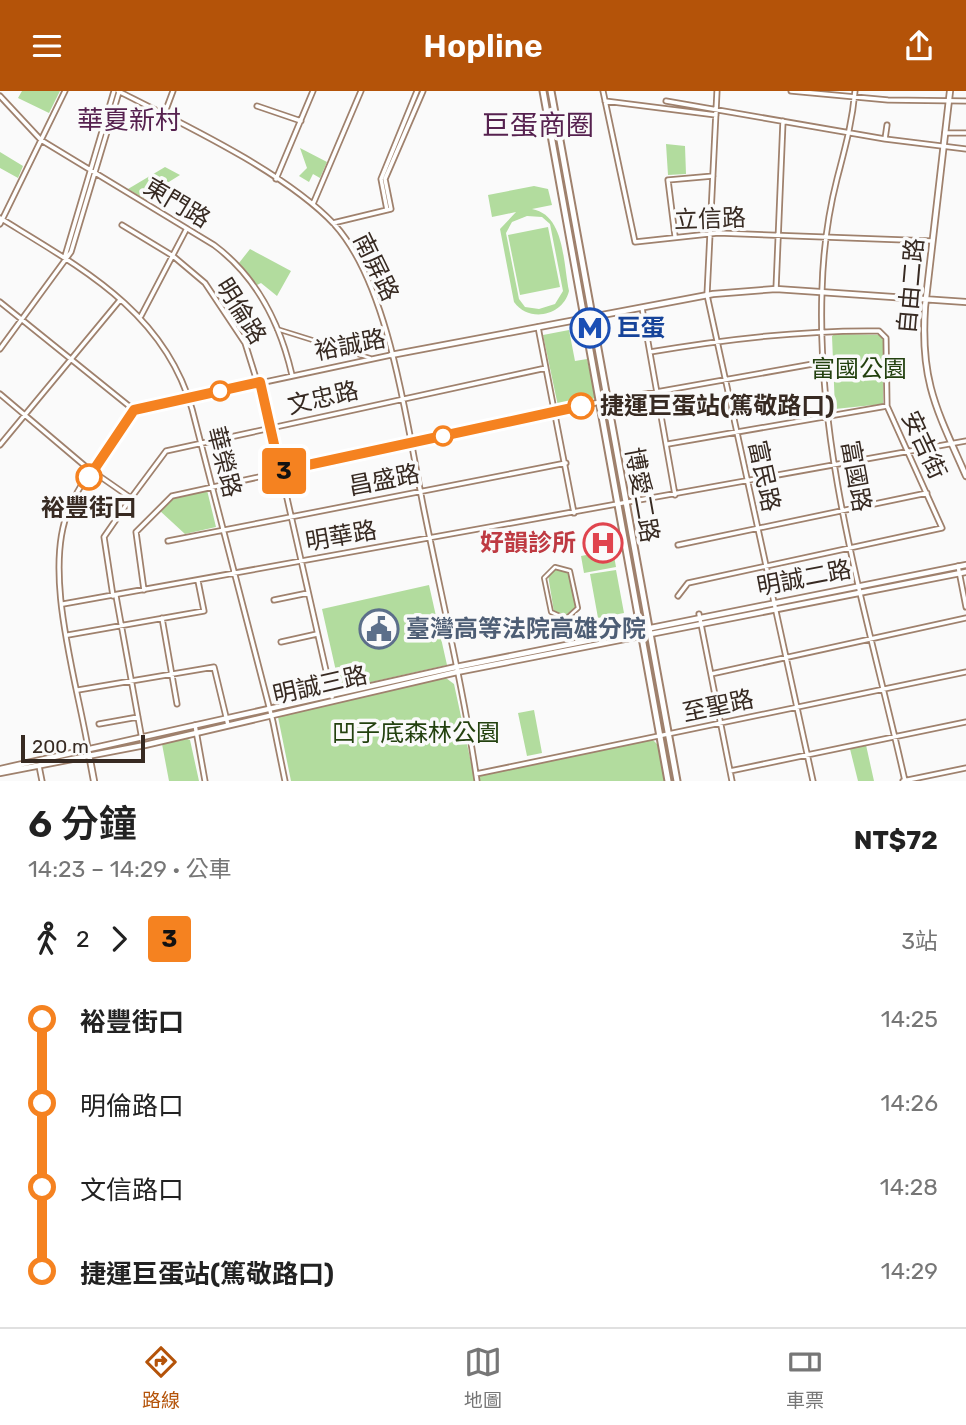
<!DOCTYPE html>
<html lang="zh-TW">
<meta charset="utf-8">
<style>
body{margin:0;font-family:Rubik,"Noto Sans TC",sans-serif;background:#f2f2f2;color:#222;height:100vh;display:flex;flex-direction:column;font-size:26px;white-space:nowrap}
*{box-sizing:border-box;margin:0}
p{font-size:23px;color:#767676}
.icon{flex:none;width:38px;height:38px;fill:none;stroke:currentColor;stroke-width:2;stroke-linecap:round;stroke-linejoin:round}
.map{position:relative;height:690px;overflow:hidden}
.drawer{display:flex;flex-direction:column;background:#fff;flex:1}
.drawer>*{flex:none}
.badge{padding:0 14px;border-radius:5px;font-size:24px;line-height:46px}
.scale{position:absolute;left:21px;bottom:18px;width:124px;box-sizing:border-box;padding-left:7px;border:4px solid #372a22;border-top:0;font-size:19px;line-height:24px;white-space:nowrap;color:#372a22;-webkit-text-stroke:5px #fafafa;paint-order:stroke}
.map>.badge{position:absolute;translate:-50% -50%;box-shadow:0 0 0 4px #fff}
.legs{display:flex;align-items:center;gap:10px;height:77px;padding:0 28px;font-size:23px}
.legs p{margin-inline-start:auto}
.overview{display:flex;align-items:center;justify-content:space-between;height:119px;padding:0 28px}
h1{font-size:38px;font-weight:600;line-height:52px}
ul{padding:0 28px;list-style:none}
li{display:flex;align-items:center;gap:24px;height:84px;font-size:26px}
li i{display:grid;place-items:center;width:10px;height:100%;margin:0 9px;background:currentColor}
li i::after{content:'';width:18px;height:18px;margin:-9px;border:5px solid;border-radius:50%;background:#fff}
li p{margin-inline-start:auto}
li:first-child i{background:linear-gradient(#0000 50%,currentColor 0)}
li:last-child i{background:linear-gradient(currentColor 50%,#0000 0)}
header{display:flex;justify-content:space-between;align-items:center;height:91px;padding:0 28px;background:#b45309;color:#fff;font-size:32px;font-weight:600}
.tab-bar{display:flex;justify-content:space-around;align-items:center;height:98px;border-top:2px solid #e0e0e0;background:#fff;font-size:19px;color:#767676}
.tab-bar a{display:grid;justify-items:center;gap:4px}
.tab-bar .active{color:#b45309}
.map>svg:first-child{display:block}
</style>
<header><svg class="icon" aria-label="menu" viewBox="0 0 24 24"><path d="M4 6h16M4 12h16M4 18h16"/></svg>Hopline<svg class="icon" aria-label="share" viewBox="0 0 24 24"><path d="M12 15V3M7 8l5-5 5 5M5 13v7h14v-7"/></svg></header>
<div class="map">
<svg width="966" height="690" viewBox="0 0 966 690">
<rect width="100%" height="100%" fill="#fafafa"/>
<path fill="#b2dc9e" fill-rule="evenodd" d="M22 0H60L49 22 18 7Z
M666 53 685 55 686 83 668 84Z
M300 57 327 71 320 87 313 83 309 91 299 85 307 77Z
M0 61 23 75 18 87 0 77Z
M165 76 180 84 143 107 128 98Z
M534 95 548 98 552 114 532 118C565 124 563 172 569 200 563 225 529 232 514 211L500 138 516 121 492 126 488 104ZM527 125 542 126 550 133 563 200 555 213 539 218 525 216 519 208 506 142 512 131Z
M548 136 560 196 520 204 508 144Z
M250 158 291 180 277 205 261 192 257 194 239 172Z
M569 239 575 270 587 268 596 307 558 315 543 244Z
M835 243 880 244 883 247V313L835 318 832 245Z
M207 399 216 436 185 443 159 419 171 408Z
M613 459 616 476 584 482 581 465Z
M556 478 566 480 571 486 576 517 567 524 554 521 548 484Z
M616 479 624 522 598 527 590 483Z
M429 494 447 574 340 598 322 518Z
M446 587 454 593 475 690H291L278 626 281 622Z
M534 619 542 662 527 665 518 622Z
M187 648 190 649 199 690H169L162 653Z
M652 648 658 654 665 690H479L477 683Z
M866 654 874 690H858L850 658Z"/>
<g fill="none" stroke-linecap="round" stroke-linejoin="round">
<g stroke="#9f816d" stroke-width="6">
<path id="pedestrian" d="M277 238 370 267
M555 476 570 480 578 517 566 528 551 521 544 487Z"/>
</g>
<g stroke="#9f816d" stroke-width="7">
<path id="minor" d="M118 0C183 33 285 81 334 133 391 195 408 342 425 424 443 513 464 601 477 690
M603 0 635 151 718 142 932 150
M717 0 707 204 813 690
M791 0 888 9 966 10
M855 0C852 33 845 57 837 88 828 123 823 163 822 199 816 366 869 529 905 690
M0 5 41 49 214 154C257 186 280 232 292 284
M605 10 716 24
M666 10 885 48 966 58
M257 15 301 30
M164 24 173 0
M945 42H966
M885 48 887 34
M276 88 313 0
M313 113 361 0
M387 119 381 88 417 0
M0 127C81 177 164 220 192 318L273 631 285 690
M333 132 391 118 385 88 423 0
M0 133 65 0
M122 134 173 165 205 192 245 252 270 332 332 606
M675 145 668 89 713 85
M65 165 114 0
M776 198 783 30
M0 211 134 319
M642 217 675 404
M141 225 186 139
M538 236 574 422
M0 258 71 161 119 1
M650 261C726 248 802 239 879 240L886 247 887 315 942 437 688 492 678 505
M0 303 85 375 131 407 104 446 113 505
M668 353 887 315
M0 354 120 209
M131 407 166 360 546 277
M168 450 566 372
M678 454 927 402
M958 475 966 516
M144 499 136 441 172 405 600 311 824 271
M116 505 143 654
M274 509 308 502
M63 513 966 350
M699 523 732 690
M162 527 177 613
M68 544 204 520 198 490
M281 551 317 543
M711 583 966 527
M78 599 214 576 228 634
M99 633 138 626
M195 634 205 690
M88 657C77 591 42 480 69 418 84 383 113 350 134 319L391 264
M39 675 42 690
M730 680 966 631
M476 683 966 581
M903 690 966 677"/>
</g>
<g stroke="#9f816d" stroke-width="8">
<path id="tertiary" d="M950 0 925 216C920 291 937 319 966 385
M391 264 713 203 776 198 966 211
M88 658 94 690
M0 678 456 576 966 474
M0 682 145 654 457 581 966 481"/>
</g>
<g stroke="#9f816d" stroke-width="9">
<path id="secondary" d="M543 0 668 690
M551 0 677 690"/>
</g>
<use href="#pedestrian" stroke="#fff" stroke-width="2.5"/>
<use href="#minor" stroke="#fff" stroke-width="3.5"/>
<use href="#tertiary" stroke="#fff" stroke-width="4.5"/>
<use href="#secondary" stroke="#fff" stroke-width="5"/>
</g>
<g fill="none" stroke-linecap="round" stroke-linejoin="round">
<g stroke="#fff" stroke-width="16">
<path id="line-1" d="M89 386 134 319 260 291 280 380 581 315"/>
</g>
<use href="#line-1" stroke="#f58220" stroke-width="10"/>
</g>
<defs>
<g id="metro-ring" transform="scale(2.0125)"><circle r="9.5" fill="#fafafa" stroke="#1a4fb4" stroke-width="1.5"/><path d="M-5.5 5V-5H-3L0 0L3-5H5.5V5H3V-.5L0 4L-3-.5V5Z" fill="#1a4fb4"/></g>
<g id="hospital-ring" transform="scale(2.0125)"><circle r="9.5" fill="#fafafa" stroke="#e0444e" stroke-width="1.5"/><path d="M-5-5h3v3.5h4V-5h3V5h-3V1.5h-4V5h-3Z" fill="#e0444e"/></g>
<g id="civic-ring" transform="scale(2.0125)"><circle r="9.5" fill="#fafafa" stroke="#5c6f8a" stroke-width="1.5"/><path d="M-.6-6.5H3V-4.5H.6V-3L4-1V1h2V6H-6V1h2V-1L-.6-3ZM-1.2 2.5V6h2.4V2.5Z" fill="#5c6f8a"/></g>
</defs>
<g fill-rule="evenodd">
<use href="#metro-ring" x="590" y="237"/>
<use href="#hospital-ring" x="603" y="452"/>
<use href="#civic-ring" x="379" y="538"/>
</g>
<g fill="#fff" stroke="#f58220" stroke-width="3.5">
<circle cx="220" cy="300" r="9"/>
<circle cx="581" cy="315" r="12"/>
<circle cx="443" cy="345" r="9"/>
<circle cx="89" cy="386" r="12"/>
</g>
<g text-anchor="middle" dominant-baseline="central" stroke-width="7" stroke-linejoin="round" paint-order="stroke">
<g font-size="24" fill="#372a22" stroke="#fafafa">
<text transform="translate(177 112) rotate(31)">東門路</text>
<text transform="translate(710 128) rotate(-2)">立信路</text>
<text transform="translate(376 176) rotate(64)">南屏路</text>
<text transform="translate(911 195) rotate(-85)">自由二路</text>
<text transform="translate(241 220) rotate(58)">明倫路</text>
<text transform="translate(350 254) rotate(-11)">裕誠路</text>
<text transform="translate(323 307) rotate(-13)">文忠路</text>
<text transform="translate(924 354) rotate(65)">安吉街</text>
<text transform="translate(224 371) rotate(76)">華榮路</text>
<text transform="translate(764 385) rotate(78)">富民路</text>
<text transform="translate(856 385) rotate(80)">富國路</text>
<text transform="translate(384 389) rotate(-11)">昌盛路</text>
<text transform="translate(642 404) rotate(80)">博愛二路</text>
<text transform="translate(341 445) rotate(-10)">明華路</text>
<text transform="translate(804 487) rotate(-11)">明誠二路</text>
<text transform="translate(320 594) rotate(-13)">明誠三路</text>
<text transform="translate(718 615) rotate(-12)">至聖路</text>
</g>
<g font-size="24" font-weight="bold" fill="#164399" stroke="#fafafa" text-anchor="start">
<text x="617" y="237">巨蛋</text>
</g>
<g font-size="24" fill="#23410f" stroke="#fafafa">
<text x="859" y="278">富國公園</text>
<text x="416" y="642">凹子底森林公園</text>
</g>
<g font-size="24" font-weight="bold" fill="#372a22" stroke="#fafafa" text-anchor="start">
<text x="600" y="315">捷運巨蛋站(篤敬路口)</text>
<text x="89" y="417" text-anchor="middle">裕豐街口</text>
</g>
<g font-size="24" font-weight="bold" fill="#be3a42" stroke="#fafafa" text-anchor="end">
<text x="576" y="452">好韻診所</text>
</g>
<g font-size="24" font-weight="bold" fill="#4e5e75" stroke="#fafafa" text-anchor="start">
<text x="406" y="538">臺灣高等法院高雄分院</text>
</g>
<g font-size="26" fill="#56214f" stroke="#fafafa">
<text x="129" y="29">華夏新村</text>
</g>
<g font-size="28" fill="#56214f" stroke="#fafafa">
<text x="538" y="34">巨蛋商圈</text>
</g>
</g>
</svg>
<div class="scale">200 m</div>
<b class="badge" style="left:284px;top:380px;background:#f58220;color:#111">3</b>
</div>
<section class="drawer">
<div class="overview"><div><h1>6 分鐘</h1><p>14:23 – 14:29 · 公車</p></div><b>NT$72</b></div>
<div class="legs"><svg class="icon" aria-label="walk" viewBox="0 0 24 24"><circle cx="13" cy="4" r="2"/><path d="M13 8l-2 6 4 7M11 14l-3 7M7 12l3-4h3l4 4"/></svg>2<svg class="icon" aria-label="forward" viewBox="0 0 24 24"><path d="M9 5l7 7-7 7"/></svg><b class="badge" style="background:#f58220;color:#111">3</b><p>3站</p></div>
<ul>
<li><i style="color:#f58220"></i><b>裕豐街口</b><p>14:25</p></li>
<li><i style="color:#f58220"></i><span>明倫路口</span><p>14:26</p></li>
<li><i style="color:#f58220"></i><span>文信路口</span><p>14:28</p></li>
<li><i style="color:#f58220"></i><b>捷運巨蛋站(篤敬路口)</b><p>14:29</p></li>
</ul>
</section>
<nav class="tab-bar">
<a class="active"><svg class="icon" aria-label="directions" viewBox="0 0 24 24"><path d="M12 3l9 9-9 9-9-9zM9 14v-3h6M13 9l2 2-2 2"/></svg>路線</a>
<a><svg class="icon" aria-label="map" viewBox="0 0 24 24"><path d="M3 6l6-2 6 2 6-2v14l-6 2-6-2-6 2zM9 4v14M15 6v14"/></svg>地圖</a>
<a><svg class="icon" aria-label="tickets" viewBox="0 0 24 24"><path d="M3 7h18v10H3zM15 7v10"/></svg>車票</a>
</nav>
